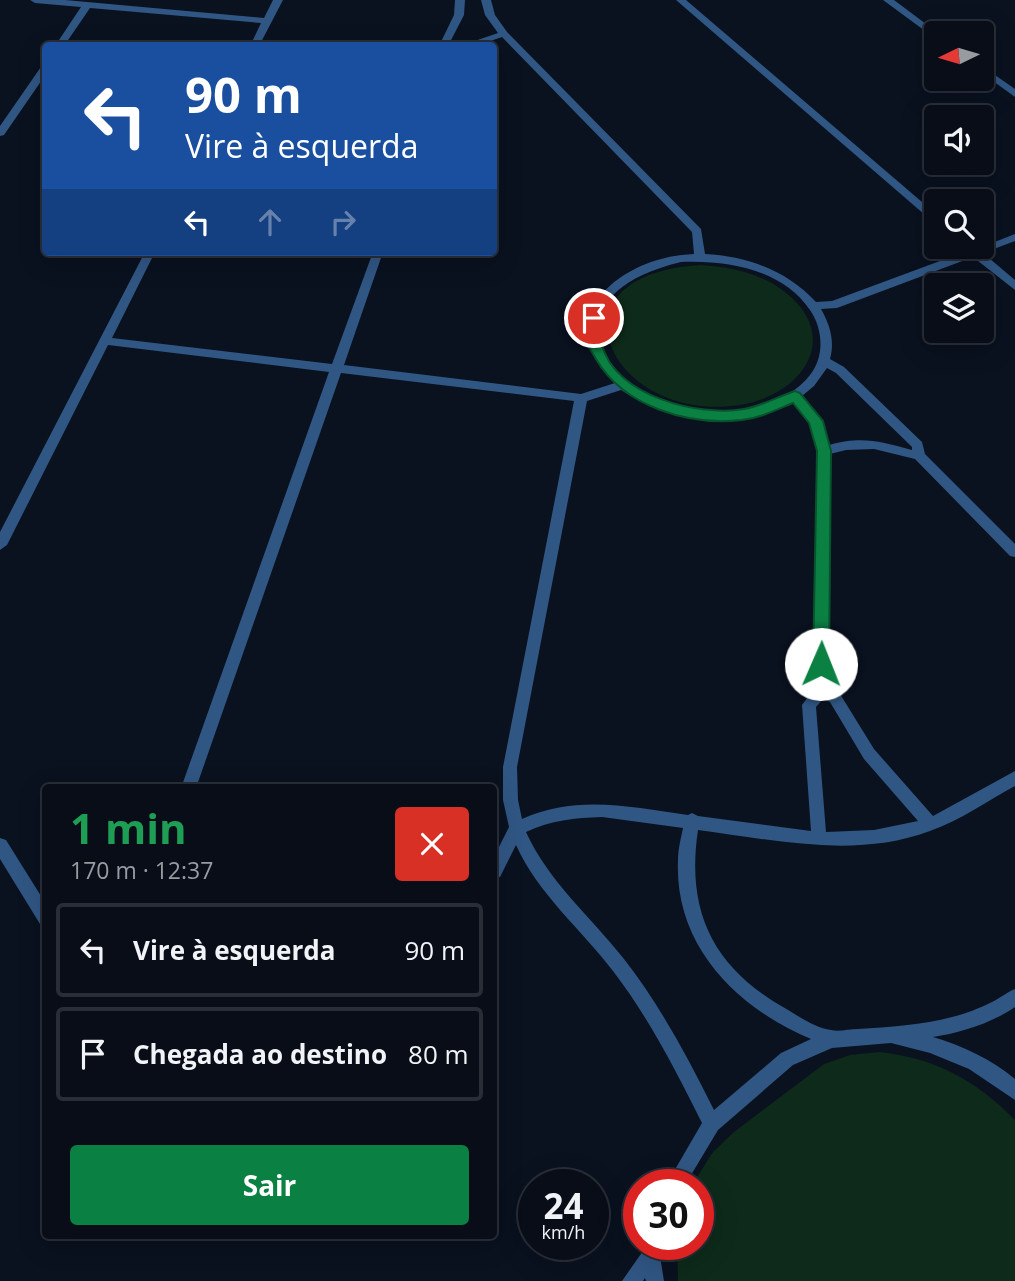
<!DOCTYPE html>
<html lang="pt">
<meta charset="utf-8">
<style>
:root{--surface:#080d17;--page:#161b24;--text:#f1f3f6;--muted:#989ca1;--line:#292d36;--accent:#0b8043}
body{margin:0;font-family:"Open Sans",sans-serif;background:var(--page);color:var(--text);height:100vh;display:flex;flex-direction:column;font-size:26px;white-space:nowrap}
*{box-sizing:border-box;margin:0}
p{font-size:23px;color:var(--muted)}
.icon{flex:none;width:38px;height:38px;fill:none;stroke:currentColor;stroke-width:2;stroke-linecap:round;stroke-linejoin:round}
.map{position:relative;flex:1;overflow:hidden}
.details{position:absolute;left:42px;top:784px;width:455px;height:455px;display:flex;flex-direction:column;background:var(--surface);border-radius:7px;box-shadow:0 7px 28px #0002,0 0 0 2px var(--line)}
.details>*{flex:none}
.banner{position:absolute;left:42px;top:42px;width:455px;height:214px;border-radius:7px;box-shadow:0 7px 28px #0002,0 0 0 2px var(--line);background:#1a4fa0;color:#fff;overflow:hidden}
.needle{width:46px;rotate:265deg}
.buttons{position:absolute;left:924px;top:21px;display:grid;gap:14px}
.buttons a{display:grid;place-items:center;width:70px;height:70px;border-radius:7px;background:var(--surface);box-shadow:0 7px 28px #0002,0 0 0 2px var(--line);font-size:35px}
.speed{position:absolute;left:518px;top:1169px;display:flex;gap:14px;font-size:35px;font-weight:700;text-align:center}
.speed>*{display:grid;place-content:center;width:91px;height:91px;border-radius:50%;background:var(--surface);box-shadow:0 7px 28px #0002,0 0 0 2px var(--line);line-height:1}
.speed small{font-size:18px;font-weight:400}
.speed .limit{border:10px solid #d22;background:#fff;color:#111}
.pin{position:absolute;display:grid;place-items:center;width:60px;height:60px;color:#fff;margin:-30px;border:4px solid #fff;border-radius:50%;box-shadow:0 2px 7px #0007}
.me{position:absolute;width:77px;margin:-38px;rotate:1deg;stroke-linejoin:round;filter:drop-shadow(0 0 5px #0008)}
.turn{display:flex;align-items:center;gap:24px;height:147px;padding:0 28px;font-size:32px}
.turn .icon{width:91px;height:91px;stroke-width:2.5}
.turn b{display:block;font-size:49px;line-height:60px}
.lanes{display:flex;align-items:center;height:66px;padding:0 28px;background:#0003;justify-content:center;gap:35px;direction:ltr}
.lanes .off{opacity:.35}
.round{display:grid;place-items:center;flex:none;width:74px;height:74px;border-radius:7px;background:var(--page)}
.headline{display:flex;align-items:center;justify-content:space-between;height:119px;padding:0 28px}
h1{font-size:42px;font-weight:700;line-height:52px;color:#1e9e55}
.cta{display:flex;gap:14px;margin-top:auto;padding:14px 28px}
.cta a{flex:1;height:80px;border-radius:7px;background:var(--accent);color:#fff;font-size:28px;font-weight:700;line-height:80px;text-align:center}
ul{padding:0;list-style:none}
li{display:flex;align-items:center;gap:21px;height:94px;margin:0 14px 10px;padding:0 14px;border:4px solid var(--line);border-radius:7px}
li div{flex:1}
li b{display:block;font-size:26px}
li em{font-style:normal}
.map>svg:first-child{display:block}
</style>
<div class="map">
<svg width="1015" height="1281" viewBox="0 0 1015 1281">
<rect width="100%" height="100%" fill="#0a111f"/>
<path fill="#0d2a1a" d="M701,265C729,267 757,272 781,289C845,335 803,395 740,405C610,425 539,274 701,265Z
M879,1052C935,1058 976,1080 1015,1120V1281H678L677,1244H698V1185H692L713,1152L734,1132L824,1064L850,1055Z"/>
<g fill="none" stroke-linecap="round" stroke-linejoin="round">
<path fill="#305683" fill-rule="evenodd" d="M30,0H65L264,18L273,0H283L259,46H250L261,23L90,8L64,46H55L81,7L35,3Z
M455,0H465L464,15L448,46H439L454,15Z
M481,0H491L495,15L507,32L701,229L705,254C748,256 787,271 816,302L832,301L967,251L965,247H982L1015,234V241L983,253L1015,280V290L973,257L837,308L821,309C830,325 835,341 830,359L844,367L922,442L925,454L1015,544V557L1010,556L915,459L874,449L846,450L830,454L828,688L840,694L874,749L933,816L1015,771V786C987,801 961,820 930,831C855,859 775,840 698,830C686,910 712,966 783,1007C797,1015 815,1028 831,1030C839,1032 849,1029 858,1029C888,1027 923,1025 952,1017C965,1014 980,1008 992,1002C1000,998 1007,992 1015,989V1007C992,1023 960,1033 933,1037C963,1046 991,1059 1015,1079V1100L969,1069L930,1053L891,1043L832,1048L793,1065L718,1130L685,1185H666L702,1123C676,1071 649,1018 613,971C581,929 538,894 516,845L500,877L494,879V857L509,827L503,800V767L574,401L341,373L196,788H181L329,372L108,345L7,545L0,550V532L145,252H155L112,338L332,364L373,252H383L344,365L581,394L615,383C545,317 623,256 694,254L692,232L502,37L476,46H460L498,33L485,15ZM681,262C727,260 782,269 810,310C823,329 825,356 810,375C796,393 773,404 752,409C628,433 516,302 681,262ZM827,368L836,373L912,447V450C879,441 862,436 829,445L822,421L802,396L814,386ZM621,390C672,423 739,433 793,402L810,422L818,451L814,689L802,705L811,831L698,816L692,813L688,815C632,807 576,794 522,819L518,800L517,767L587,401ZM823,699L830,702L864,759L918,821L874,830L826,832L816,707ZM602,817L683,828C681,838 678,849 678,860C674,946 737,1008 811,1039L781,1053L714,1110C688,1058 660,1005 624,959C591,917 548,881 526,832C551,820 575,818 602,817Z
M676,0H686L936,214V222L932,221Z
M883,0H894L938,33H936V39Z
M46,63V74L4,135L0,136V126L43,64Z
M982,66L1015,89V97L982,73Z
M0,838L6,840L46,904V926L40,924L0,859Z
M645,1244H663L660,1256L664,1281H646L645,1278L643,1281H622L643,1251Z"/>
</g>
<path fill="#0b8043" stroke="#07532c" stroke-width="2" d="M594,314L601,318C601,326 600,337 602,345C615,396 699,417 744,409C762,406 777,397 795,391L800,393L823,421L831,451L829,664L827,669H815L813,664L817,451L809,423L793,403C776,410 760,418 742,420C689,426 624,407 596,359C594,355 590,350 588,345C586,337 588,326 588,318Z"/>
</svg>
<div class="buttons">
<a><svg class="needle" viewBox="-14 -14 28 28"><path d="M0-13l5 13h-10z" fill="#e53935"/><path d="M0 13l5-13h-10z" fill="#989ca1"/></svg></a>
<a><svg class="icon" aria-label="sound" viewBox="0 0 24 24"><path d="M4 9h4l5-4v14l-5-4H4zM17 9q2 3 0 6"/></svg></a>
<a><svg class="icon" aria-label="search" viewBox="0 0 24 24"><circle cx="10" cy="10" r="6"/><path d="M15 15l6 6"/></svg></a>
<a><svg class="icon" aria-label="layers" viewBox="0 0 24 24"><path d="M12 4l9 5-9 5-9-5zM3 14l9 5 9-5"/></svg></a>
</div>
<div class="speed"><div>24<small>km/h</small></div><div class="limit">30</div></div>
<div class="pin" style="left:594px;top:318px;background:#d93025"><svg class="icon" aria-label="arrive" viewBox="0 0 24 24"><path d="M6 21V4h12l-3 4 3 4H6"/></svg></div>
<svg class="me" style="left:821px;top:664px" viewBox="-20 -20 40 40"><circle r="19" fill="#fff"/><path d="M0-13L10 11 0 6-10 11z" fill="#0b8043"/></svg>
<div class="banner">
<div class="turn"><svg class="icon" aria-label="left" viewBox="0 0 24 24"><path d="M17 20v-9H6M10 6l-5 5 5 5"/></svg><div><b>90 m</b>Vire à esquerda</div></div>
<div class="lanes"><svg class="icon" aria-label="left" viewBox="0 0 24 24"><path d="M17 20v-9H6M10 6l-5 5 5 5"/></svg><svg class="icon off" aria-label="ahead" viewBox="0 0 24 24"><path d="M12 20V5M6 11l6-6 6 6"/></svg><svg class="icon off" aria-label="right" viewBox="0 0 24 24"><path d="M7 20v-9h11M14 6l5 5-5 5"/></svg></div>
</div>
<section class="details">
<div class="headline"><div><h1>1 min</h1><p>170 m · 12:37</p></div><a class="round" style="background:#d93025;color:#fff"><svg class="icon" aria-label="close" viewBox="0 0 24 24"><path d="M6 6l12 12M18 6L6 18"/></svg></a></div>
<ul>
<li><svg class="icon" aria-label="left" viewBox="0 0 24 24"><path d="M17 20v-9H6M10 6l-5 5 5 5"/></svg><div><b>Vire à esquerda</b></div><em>90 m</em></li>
<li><svg class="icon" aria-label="arrive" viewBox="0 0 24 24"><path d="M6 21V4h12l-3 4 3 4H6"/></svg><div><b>Chegada ao destino</b></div><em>80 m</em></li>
</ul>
<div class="cta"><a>Sair</a></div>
</section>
</div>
